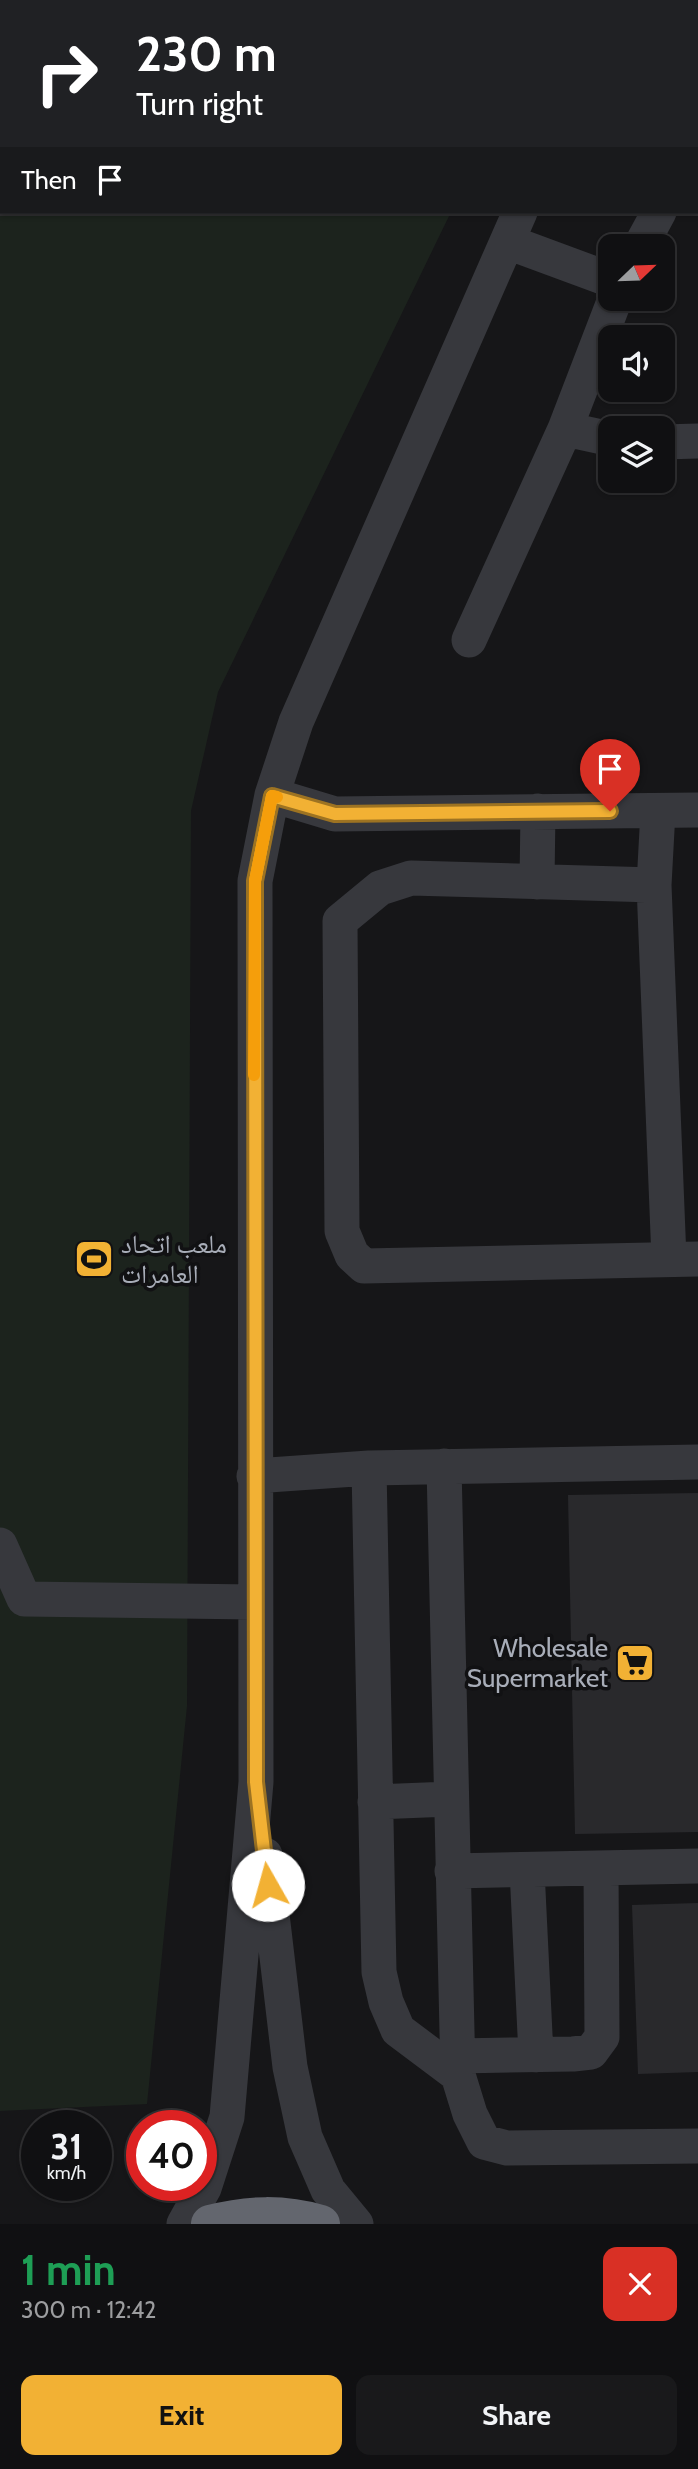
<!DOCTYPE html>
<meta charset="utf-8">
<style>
:root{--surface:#101012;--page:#19191b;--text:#f1f3f6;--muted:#9c9d9f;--line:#303032;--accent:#f2b134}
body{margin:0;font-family:Cabin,"Noto Naskh Arabic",sans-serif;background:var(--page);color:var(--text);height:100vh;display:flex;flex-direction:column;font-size:26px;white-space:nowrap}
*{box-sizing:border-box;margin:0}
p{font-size:23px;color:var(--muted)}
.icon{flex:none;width:38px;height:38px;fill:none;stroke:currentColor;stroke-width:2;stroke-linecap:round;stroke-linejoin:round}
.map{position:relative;height:2224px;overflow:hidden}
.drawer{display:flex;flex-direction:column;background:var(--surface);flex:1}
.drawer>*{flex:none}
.top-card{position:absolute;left:0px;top:0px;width:698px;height:214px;box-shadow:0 2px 5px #0004,0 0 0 2px var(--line);background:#202124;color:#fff;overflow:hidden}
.needle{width:46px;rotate:67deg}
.controls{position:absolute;left:598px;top:234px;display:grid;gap:14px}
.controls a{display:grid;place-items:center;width:77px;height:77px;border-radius:14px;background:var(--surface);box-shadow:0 2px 5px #0004,0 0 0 2px var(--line);font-size:35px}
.speed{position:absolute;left:21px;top:2110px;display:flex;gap:14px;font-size:35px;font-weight:700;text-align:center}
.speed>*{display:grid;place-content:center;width:91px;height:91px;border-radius:50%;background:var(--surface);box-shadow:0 2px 5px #0004,0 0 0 2px var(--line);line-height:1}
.speed small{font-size:18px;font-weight:400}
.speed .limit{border:10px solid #d22;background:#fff;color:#111}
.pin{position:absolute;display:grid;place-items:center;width:60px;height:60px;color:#fff;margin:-72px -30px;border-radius:50% 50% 50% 0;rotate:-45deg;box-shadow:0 0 7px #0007}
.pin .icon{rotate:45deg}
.me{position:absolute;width:77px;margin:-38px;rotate:353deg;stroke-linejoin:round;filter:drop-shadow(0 0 5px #0008)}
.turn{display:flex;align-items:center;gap:24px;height:147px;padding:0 21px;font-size:32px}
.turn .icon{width:91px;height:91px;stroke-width:2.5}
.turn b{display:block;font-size:49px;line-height:60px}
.then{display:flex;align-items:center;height:66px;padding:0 21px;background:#0003;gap:14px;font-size:26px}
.round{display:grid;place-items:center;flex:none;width:74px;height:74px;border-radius:14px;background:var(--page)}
.overview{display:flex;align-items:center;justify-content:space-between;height:119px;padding:0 21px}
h1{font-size:42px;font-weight:700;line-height:52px;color:#1e9e55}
.cta{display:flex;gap:14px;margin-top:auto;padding:14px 21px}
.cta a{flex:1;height:80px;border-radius:14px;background:var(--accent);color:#111;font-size:28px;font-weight:700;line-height:80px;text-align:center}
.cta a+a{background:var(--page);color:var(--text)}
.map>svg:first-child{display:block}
</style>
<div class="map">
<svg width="698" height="2224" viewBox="0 0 698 2224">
<rect width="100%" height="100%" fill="#161618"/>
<path fill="#1c231d" d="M0,0H512L2,2V212H451L218,692L191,811L187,1706L147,2104L0,2111Z"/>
<path fill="#29292c" d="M698,1493V1832L575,1834L568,1495Z
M698,1903V2072L638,2074L632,1905Z"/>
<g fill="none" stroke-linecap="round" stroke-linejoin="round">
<path stroke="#37383d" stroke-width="35" d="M211,0L233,2
M289,2L351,0
M585,2V0
M696,158L698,156
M508,242L611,280
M640,247L659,212
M565,429L611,439
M663,442L698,441
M469,640L565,429L615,299
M272,795L335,814L698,810
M658,811L654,885L669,1259
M537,882L538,811
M654,885L411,878L380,888L340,921L342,1231L352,1255L364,1266L698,1259
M444,1466L458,2075L470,2114L484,2142L507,2148L698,2146
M369,1468L379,1972L386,2002L398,2030L458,2075
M254,1476L369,1468L698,1462
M0,1545L24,1599L255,1602
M375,1802L450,1799
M265,1855L290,2067L305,2137L328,2190L356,2224
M527,1870L536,2055
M452,1871L698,1866
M457,2056L573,2054L591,2052L602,2037L601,1868
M184,2224L204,2188L227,2117L256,1782L255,881L272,795L296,722L520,212"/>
<path stroke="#63666e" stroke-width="38" d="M210,2224C249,2214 283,2213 321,2224"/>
</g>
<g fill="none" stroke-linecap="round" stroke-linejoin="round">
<g stroke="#9d7322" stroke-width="18">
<path id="route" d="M268,1885L256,1782L255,881L272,796L335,814L610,811"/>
</g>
<use href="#route" stroke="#f2b134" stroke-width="12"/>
<path stroke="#f59e0b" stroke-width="12" d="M254,1075L255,881L272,796L277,797"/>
</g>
<defs>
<g id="stadium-square" transform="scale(2.0125)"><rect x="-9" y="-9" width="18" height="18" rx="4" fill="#f2b134" stroke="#111113"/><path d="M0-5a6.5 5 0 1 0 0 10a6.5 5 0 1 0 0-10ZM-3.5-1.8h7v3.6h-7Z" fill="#111"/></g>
<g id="supermarket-square" transform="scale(2.0125)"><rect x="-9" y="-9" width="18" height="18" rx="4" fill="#f2b134" stroke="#111113"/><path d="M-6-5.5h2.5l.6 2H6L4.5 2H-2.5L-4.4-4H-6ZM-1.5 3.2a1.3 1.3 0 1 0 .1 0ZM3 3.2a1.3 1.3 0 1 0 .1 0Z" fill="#111"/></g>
</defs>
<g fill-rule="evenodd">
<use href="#stadium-square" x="94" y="1259"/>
<use href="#supermarket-square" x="635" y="1663"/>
</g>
<g text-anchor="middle" stroke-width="7" stroke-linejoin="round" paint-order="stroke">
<g font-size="26" fill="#a8adb8" stroke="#111113" text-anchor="start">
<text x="121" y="1253">ملعب اتحاد<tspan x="121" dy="30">العامرات</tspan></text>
<text x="608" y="1657" text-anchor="end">Wholesale<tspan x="608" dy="30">Supermarket</tspan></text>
</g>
</g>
</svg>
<div class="controls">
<a><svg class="needle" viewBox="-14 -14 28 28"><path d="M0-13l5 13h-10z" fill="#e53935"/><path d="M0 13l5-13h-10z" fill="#9c9d9f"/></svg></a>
<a><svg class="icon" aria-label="sound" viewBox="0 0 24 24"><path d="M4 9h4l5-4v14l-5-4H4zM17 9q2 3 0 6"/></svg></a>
<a><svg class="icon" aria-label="layers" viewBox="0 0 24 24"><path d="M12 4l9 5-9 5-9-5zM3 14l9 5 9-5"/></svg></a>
</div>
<div class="speed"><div>31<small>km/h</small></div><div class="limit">40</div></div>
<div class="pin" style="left:610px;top:811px;background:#d93025"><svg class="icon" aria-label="arrive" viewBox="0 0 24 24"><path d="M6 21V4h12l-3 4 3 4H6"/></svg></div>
<svg class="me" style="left:268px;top:1885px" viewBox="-20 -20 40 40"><circle r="19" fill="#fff"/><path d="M0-13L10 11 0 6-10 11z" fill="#f2b134"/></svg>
<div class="top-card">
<div class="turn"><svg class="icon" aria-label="right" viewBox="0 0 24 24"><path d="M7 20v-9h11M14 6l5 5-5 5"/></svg><div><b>230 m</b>Turn right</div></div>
<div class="then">Then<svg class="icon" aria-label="arrive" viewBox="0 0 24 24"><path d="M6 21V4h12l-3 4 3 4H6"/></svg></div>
</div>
</div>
<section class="drawer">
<div class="overview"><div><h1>1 min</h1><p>300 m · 12:42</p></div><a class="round" style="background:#d93025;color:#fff"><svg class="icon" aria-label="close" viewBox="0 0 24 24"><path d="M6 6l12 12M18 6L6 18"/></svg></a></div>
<div class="cta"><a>Exit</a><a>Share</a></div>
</section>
